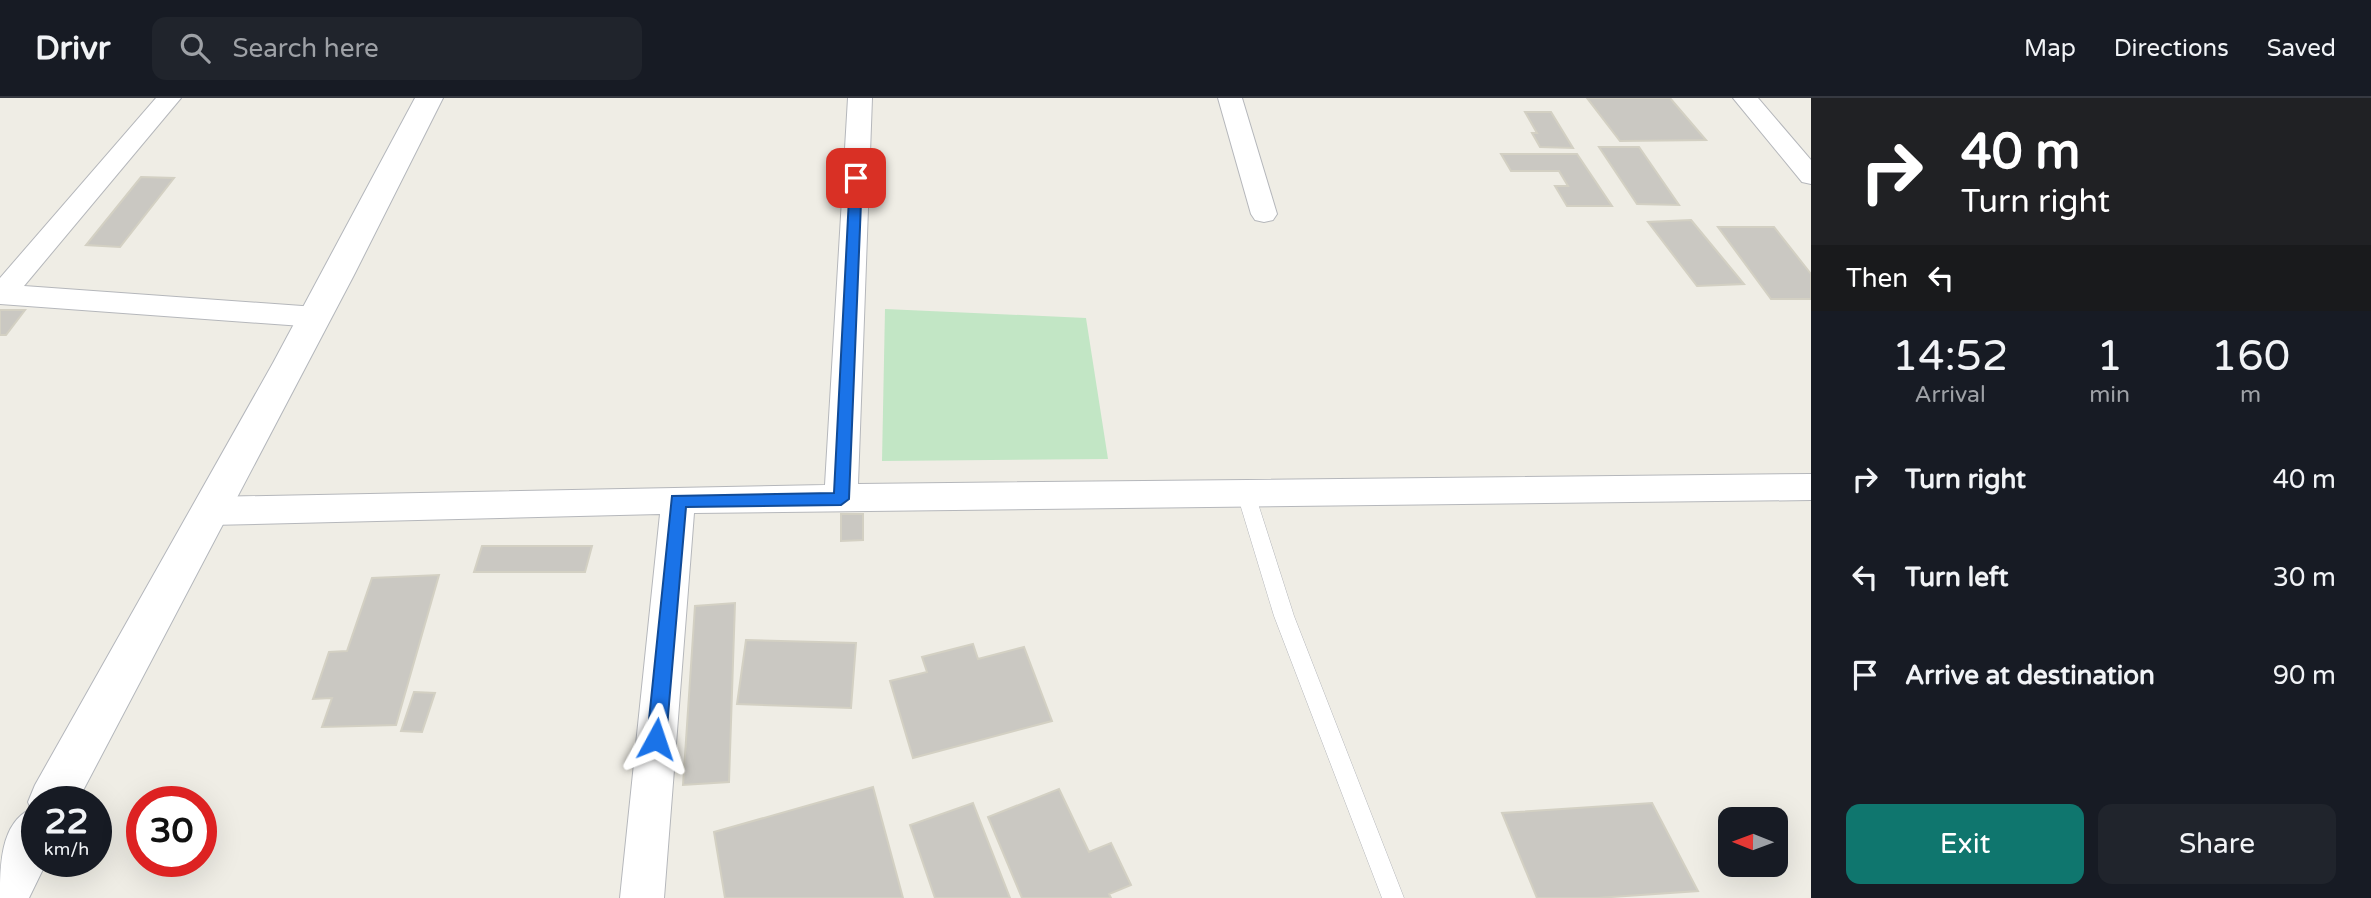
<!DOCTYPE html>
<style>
:root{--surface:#171b24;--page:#20242c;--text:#f1f3f6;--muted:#9ea1a6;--line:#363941;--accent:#0f766e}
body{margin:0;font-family:"Varela Round",sans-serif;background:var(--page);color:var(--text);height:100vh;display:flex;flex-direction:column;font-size:26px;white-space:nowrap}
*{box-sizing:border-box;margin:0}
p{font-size:23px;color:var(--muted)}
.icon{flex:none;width:38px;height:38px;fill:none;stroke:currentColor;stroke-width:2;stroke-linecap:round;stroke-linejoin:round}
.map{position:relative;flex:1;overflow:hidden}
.sheet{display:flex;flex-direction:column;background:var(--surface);width:560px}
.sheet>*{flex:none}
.guide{background:#202124;color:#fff;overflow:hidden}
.needle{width:46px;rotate:271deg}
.fabs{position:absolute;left:1718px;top:709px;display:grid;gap:14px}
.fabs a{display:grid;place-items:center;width:70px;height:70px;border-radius:14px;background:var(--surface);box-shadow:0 7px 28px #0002;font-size:35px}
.speed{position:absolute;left:21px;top:688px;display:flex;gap:14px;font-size:35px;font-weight:700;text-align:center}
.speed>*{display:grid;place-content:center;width:91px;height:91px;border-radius:50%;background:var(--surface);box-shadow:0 7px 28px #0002;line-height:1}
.speed small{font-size:18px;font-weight:400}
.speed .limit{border:10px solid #d22;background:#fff;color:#111}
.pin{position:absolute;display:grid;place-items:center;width:60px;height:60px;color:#fff;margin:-30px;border-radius:14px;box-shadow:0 4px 10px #0006}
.me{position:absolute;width:77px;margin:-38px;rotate:5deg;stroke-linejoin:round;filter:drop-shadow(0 0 5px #0008)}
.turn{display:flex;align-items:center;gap:24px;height:147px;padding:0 35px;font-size:32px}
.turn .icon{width:91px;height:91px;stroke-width:2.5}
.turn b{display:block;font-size:49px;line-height:60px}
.then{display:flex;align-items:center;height:66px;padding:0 35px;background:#0003;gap:14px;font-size:26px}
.eta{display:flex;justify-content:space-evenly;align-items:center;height:119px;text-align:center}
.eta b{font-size:42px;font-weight:600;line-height:49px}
.button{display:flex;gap:14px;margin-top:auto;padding:14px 35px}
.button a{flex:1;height:80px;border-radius:14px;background:var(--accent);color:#fff;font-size:28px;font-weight:600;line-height:80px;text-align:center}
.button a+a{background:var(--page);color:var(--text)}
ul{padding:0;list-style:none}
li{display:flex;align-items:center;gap:21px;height:98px;padding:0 35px}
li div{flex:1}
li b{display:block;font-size:26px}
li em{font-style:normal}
header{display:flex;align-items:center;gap:42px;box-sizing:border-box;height:98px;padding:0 35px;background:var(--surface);border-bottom:2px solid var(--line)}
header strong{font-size:33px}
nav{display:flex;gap:38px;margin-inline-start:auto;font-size:24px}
.search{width:490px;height:63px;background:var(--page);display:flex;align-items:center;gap:18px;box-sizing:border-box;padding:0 24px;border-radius:14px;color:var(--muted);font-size:26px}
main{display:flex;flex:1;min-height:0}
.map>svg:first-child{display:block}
</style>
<header>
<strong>Drivr</strong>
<div class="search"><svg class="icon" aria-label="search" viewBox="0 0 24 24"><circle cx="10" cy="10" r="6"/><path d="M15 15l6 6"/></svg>Search here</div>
<nav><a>Map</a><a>Directions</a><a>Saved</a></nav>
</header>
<main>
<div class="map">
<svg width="1811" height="800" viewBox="0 0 1811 800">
<rect width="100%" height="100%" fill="#efede5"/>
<path fill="#c2e6c5" d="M885,211L1086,220L1108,361L882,363Z"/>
<path fill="#cac8c2" stroke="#d3d0c3" stroke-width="2" d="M1587,0H1670L1706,42L1620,43Z
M1525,14H1551L1573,50L1540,49L1532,35H1537Z
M1599,49H1639L1679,107L1637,106Z
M1501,56H1577L1612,108H1567L1555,88H1568L1559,73H1511Z
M141,79L174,80L120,149L86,147Z
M1691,122L1744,186L1697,188L1648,124Z
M1718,129H1774L1811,176V201H1771Z
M0,212H25L6,237H0Z
M841,416H863V442L841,443Z
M482,448H592L585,474H474Z
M439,477L396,627L322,629L332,600L313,601L329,554L347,553L372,480Z
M735,505L729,684L683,687L695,508Z
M746,542L856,545L851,610L737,606Z
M973,546L978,561L1024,549L1052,623L913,660L890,583L927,574L922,559Z
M414,594L435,595L422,634L401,633Z
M873,689L903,800H725L714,734Z
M1059,691L1089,754L1111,745L1131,787L1109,796L1111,800H1022L988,719Z
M973,705L1010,800H935L910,727Z
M1652,705L1698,793L1597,800H1537L1502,715Z"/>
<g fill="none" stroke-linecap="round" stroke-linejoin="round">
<g stroke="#b5b7bb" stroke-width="1">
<path id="lane" d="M1246,389L1252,391L1255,396L1294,518L1404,800H1382L1274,518L1237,396L1240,391Z"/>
</g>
<g stroke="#b5b7bb" stroke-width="2">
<path id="street" d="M156,0H181L24,188L316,209L326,212L330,219L326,226L316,229L0,206V180Z
M848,0H872L858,386L1811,376V402L694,415L664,800H620L660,416L210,427L198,423L193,413L198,403L210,399L825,387Z
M1218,0H1242L1277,116L1273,122L1264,124L1255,122L1251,116Z
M1733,0H1758L1811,62V86L1802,84Z"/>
</g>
<g stroke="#b4b7bc" stroke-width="2">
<path id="secondary" d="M415,0H443L354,177L77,704H37V763H47L29,800H0C0,769 0,725 31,711L28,704L35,687L273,265Z"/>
</g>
<use href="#lane" fill="#fff" fill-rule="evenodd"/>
<use href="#street" fill="#fff" fill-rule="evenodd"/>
<use href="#secondary" fill="#fff" fill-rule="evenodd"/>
</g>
<path fill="#1a73e8" stroke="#114b97" stroke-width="2" d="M856,76L862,80L849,401L841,407L686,409L666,641L663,647L656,650L650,647L647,641L672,398L834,395L850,80Z"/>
</svg>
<div class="fabs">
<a><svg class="needle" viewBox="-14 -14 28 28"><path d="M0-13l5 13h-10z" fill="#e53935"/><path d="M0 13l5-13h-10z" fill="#9ea1a6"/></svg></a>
</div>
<div class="speed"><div>22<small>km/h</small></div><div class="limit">30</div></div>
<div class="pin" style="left:856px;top:80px;background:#d93025"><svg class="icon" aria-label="arrive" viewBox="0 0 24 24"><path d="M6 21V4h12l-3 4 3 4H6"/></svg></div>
<svg class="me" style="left:656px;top:641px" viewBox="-20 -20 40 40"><path d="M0-17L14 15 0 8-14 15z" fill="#1a73e8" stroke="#fff" stroke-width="4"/></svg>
</div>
<section class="sheet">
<div class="guide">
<div class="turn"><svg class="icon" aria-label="right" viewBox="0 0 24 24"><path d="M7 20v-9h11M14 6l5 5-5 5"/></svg><div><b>40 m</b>Turn right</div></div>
<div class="then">Then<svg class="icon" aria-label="left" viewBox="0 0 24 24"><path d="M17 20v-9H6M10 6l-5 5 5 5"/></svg></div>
</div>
<div class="eta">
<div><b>14:52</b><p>Arrival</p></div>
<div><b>1</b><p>min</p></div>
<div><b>160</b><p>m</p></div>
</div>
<ul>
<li><svg class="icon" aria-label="right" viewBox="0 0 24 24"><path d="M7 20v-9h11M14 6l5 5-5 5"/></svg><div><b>Turn right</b></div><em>40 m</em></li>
<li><svg class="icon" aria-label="left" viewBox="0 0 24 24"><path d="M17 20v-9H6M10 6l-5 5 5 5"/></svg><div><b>Turn left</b></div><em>30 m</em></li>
<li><svg class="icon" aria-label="arrive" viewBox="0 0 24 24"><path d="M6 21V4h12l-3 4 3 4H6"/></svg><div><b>Arrive at destination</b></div><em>90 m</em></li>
</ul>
<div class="button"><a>Exit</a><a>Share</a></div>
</section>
</main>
